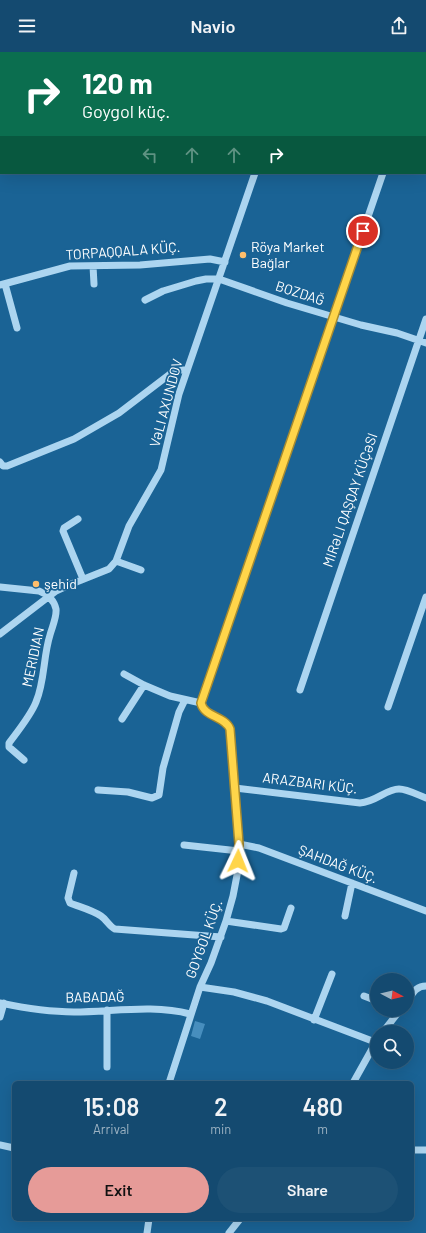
<!DOCTYPE html>
<meta charset="utf-8">
<style>
:root{--surface:#144a70;--page:#1d5175;--text:#f1f3f6;--muted:#9db3c3;--line:#336283;--accent:#e69b98}
body{margin:0;font-family:Barlow,sans-serif;background:var(--page);color:var(--text);height:100vh;display:flex;flex-direction:column;font-size:15px;white-space:nowrap}
*{box-sizing:border-box;margin:0}
p{font-size:13px;color:var(--muted)}
.icon{flex:none;width:22px;height:22px;fill:none;stroke:currentColor;stroke-width:2;stroke-linecap:round;stroke-linejoin:round}
.map{position:relative;flex:1;overflow:hidden}
.panel{position:absolute;left:12px;top:1029px;width:402px;height:140px;display:flex;flex-direction:column;background:var(--surface);border-radius:6px;box-shadow:0 4px 16px #0002,0 0 0 1px var(--line)}
.panel>*{flex:none}
.hud{position:absolute;left:0px;top:0px;width:426px;height:122px;box-shadow:0 4px 16px #0002,0 0 0 1px var(--line);background:#0b6e4f;color:#fff;overflow:hidden}
.needle{width:26px;rotate:97deg}
.controls{position:absolute;left:370px;top:921px;display:grid;gap:8px}
.controls a{display:grid;place-items:center;width:44px;height:44px;border-radius:50%;background:var(--surface);box-shadow:0 4px 16px #0002,0 0 0 1px var(--line);font-size:20px}
.pin{position:absolute;display:grid;place-items:center;width:34px;height:34px;color:#fff;margin:-17px;border:2px solid #fff;border-radius:50%;box-shadow:0 1px 4px #0007}
.me{position:absolute;width:44px;margin:-22px;rotate:2deg;stroke-linejoin:round;filter:drop-shadow(0 0 3px #0008)}
.turn{display:flex;align-items:center;gap:14px;height:84px;padding:0 16px;font-size:18px}
.turn .icon{width:52px;height:52px;stroke-width:2.5}
.turn b{display:block;font-size:28px;line-height:34px}
.lanes{display:flex;align-items:center;height:38px;padding:0 16px;background:#0003;justify-content:center;gap:20px;direction:ltr}
.lanes .off{opacity:.35}
.eta{display:flex;justify-content:space-evenly;align-items:center;height:68px;text-align:center}
.eta b{font-size:24px;font-weight:600;line-height:28px}
.primary-button{display:flex;gap:8px;margin-top:auto;padding:8px 16px}
.primary-button a{flex:1;height:46px;border-radius:24px;background:var(--accent);color:#111;font-size:16px;font-weight:600;line-height:46px;text-align:center}
.primary-button a+a{background:var(--page);color:var(--text)}
header{display:flex;justify-content:space-between;align-items:center;height:52px;padding:0 16px;background:var(--surface);font-size:18px;font-weight:600}
.map>svg:first-child{display:block}
</style>
<header><svg class="icon" aria-label="menu" viewBox="0 0 24 24"><path d="M4 6h16M4 12h16M4 18h16"/></svg>Navio<svg class="icon" aria-label="share" viewBox="0 0 24 24"><path d="M12 15V3M7 8l5-5 5 5M5 13v7h14v-7"/></svg></header>
<div class="map">
<svg width="426" height="1181" viewBox="0 0 426 1181">
<rect width="100%" height="100%" fill="#1a6395"/>
<path fill="#478ebe" d="M195,969L205,972L200,987L191,984Z"/>
<g fill="none" stroke-linecap="round" stroke-linejoin="round">
<path stroke="#acd5f0" stroke-width="7" d="M176,0L180,1
M62,1L66,0
M294,1V0
M425,1V0
M0,14L1,13
M0,88H1
M93,214L94,232
M5,232L17,276
M0,233L70,214L140,213L210,207L225,210
M145,248L163,239L196,229L206,227H219L287,251L361,273L397,281L426,291
M0,410L3,414H7L74,387L119,361L174,319L179,318H187
M78,467L64,476L63,479L83,527
M116,509L141,518
M0,535L39,539C47,542 54,548 56,557C57,565 52,575 50,583C43,605 45,629 36,650C31,663 18,679 9,691V695L24,708
M0,582L56,539L69,533L109,517L116,509L129,474L161,418L179,342L255,121
M124,622L144,633L170,644L201,651
M300,638L426,267
M388,655L426,545
M122,667L144,633
M235,736L360,751C376,750 386,737 399,737C407,737 418,743 426,746
M98,738L128,740L152,746L159,743L163,716L179,660L185,648
M239,792L259,796L426,859
M184,793L239,799
M74,821L68,846L70,851C80,855 92,858 101,864C107,868 109,874 115,877L221,885
M345,864L352,831
M226,869L281,877L284,876L291,856
M200,935L234,940L267,949L375,990
M364,944L377,949
M407,949C413,941 416,934 426,934
M0,951C24,956 49,960 74,960C112,960 153,952 190,962
M0,965L4,951
M314,968L332,922
M383,980L400,958
M107,1015V958
M169,1031L200,935L211,911L226,869L233,844L238,818L239,792L230,677C225,664 204,665 201,651L383,121
M353,1031L377,988
M0,1093L14,1096
M412,1098H426
M147,1181L149,1167
M229,1181L240,1167"/>
</g>
<g fill="none" stroke-linecap="round" stroke-linejoin="round">
<g stroke="#a68a30" stroke-width="10">
<path id="route" d="M238,809L239,792L230,677C225,664 204,665 201,651L363,179"/>
</g>
<use href="#route" stroke="#ffd54a" stroke-width="7"/>
</g>
<g fill="#ffbe6b" stroke="#1a6395" stroke-width="1.5">
<circle cx="243" cy="203" r="4"/>
<circle cx="36" cy="532" r="4"/>
</g>
<g text-anchor="middle" stroke-width="3.5" stroke-linejoin="round" paint-order="stroke">
<g font-size="14" fill="#fff" stroke="#1a6395" text-anchor="start">
<text x="251" y="200">Röya Market<tspan x="251" dy="16">Bağlar</tspan></text>
<text x="44" y="537">şehid</text>
</g>
<g font-size="14" fill="#fff" stroke="#1a6395">
<text transform="translate(123 199) rotate(-4)" y="5">TORPAQQALA KÜÇ.</text>
<text transform="translate(300 241) rotate(18)" y="5">BOZDAĞ</text>
<text transform="translate(166 351) rotate(-75)" y="5">VƏLI AXUNDOV</text>
<text transform="translate(350 448) rotate(-71)" y="5">MIRƏLI QAŞQAY KÜÇƏSI</text>
<text transform="translate(33 605) rotate(-78)" y="5">MERIDIAN</text>
<text transform="translate(310 731) rotate(7)" y="5">ARAZBARI KÜÇ.</text>
<text transform="translate(338 812) rotate(21)" y="5">ŞAHDAĞ KÜÇ.</text>
<text transform="translate(204 887) rotate(-70)" y="5">GOYGOL KÜÇ.</text>
<text transform="translate(95 945) rotate(-1)" y="5">BABADAĞ</text>
</g>
</g>
</svg>
<div class="controls">
<a><svg class="needle" viewBox="-14 -14 28 28"><path d="M0-13l5 13h-10z" fill="#e53935"/><path d="M0 13l5-13h-10z" fill="#9db3c3"/></svg></a>
<a><svg class="icon" aria-label="search" viewBox="0 0 24 24"><circle cx="10" cy="10" r="6"/><path d="M15 15l6 6"/></svg></a>
</div>
<div class="pin" style="left:363px;top:179px;background:#d93025"><svg class="icon" aria-label="arrive" viewBox="0 0 24 24"><path d="M6 21V4h12l-3 4 3 4H6"/></svg></div>
<svg class="me" style="left:238px;top:809px" viewBox="-20 -20 40 40"><path d="M0-17L14 15 0 8-14 15z" fill="#ffd54a" stroke="#fff" stroke-width="4"/></svg>
<div class="hud">
<div class="turn"><svg class="icon" aria-label="right" viewBox="0 0 24 24"><path d="M7 20v-9h11M14 6l5 5-5 5"/></svg><div><b>120 m</b>Goygol küç.</div></div>
<div class="lanes"><svg class="icon off" aria-label="left" viewBox="0 0 24 24"><path d="M17 20v-9H6M10 6l-5 5 5 5"/></svg><svg class="icon off" aria-label="ahead" viewBox="0 0 24 24"><path d="M12 20V5M6 11l6-6 6 6"/></svg><svg class="icon off" aria-label="ahead" viewBox="0 0 24 24"><path d="M12 20V5M6 11l6-6 6 6"/></svg><svg class="icon" aria-label="right" viewBox="0 0 24 24"><path d="M7 20v-9h11M14 6l5 5-5 5"/></svg></div>
</div>
<section class="panel">
<div class="eta">
<div><b>15:08</b><p>Arrival</p></div>
<div><b>2</b><p>min</p></div>
<div><b>480</b><p>m</p></div>
</div>
<div class="primary-button"><a>Exit</a><a>Share</a></div>
</section>
</div>
